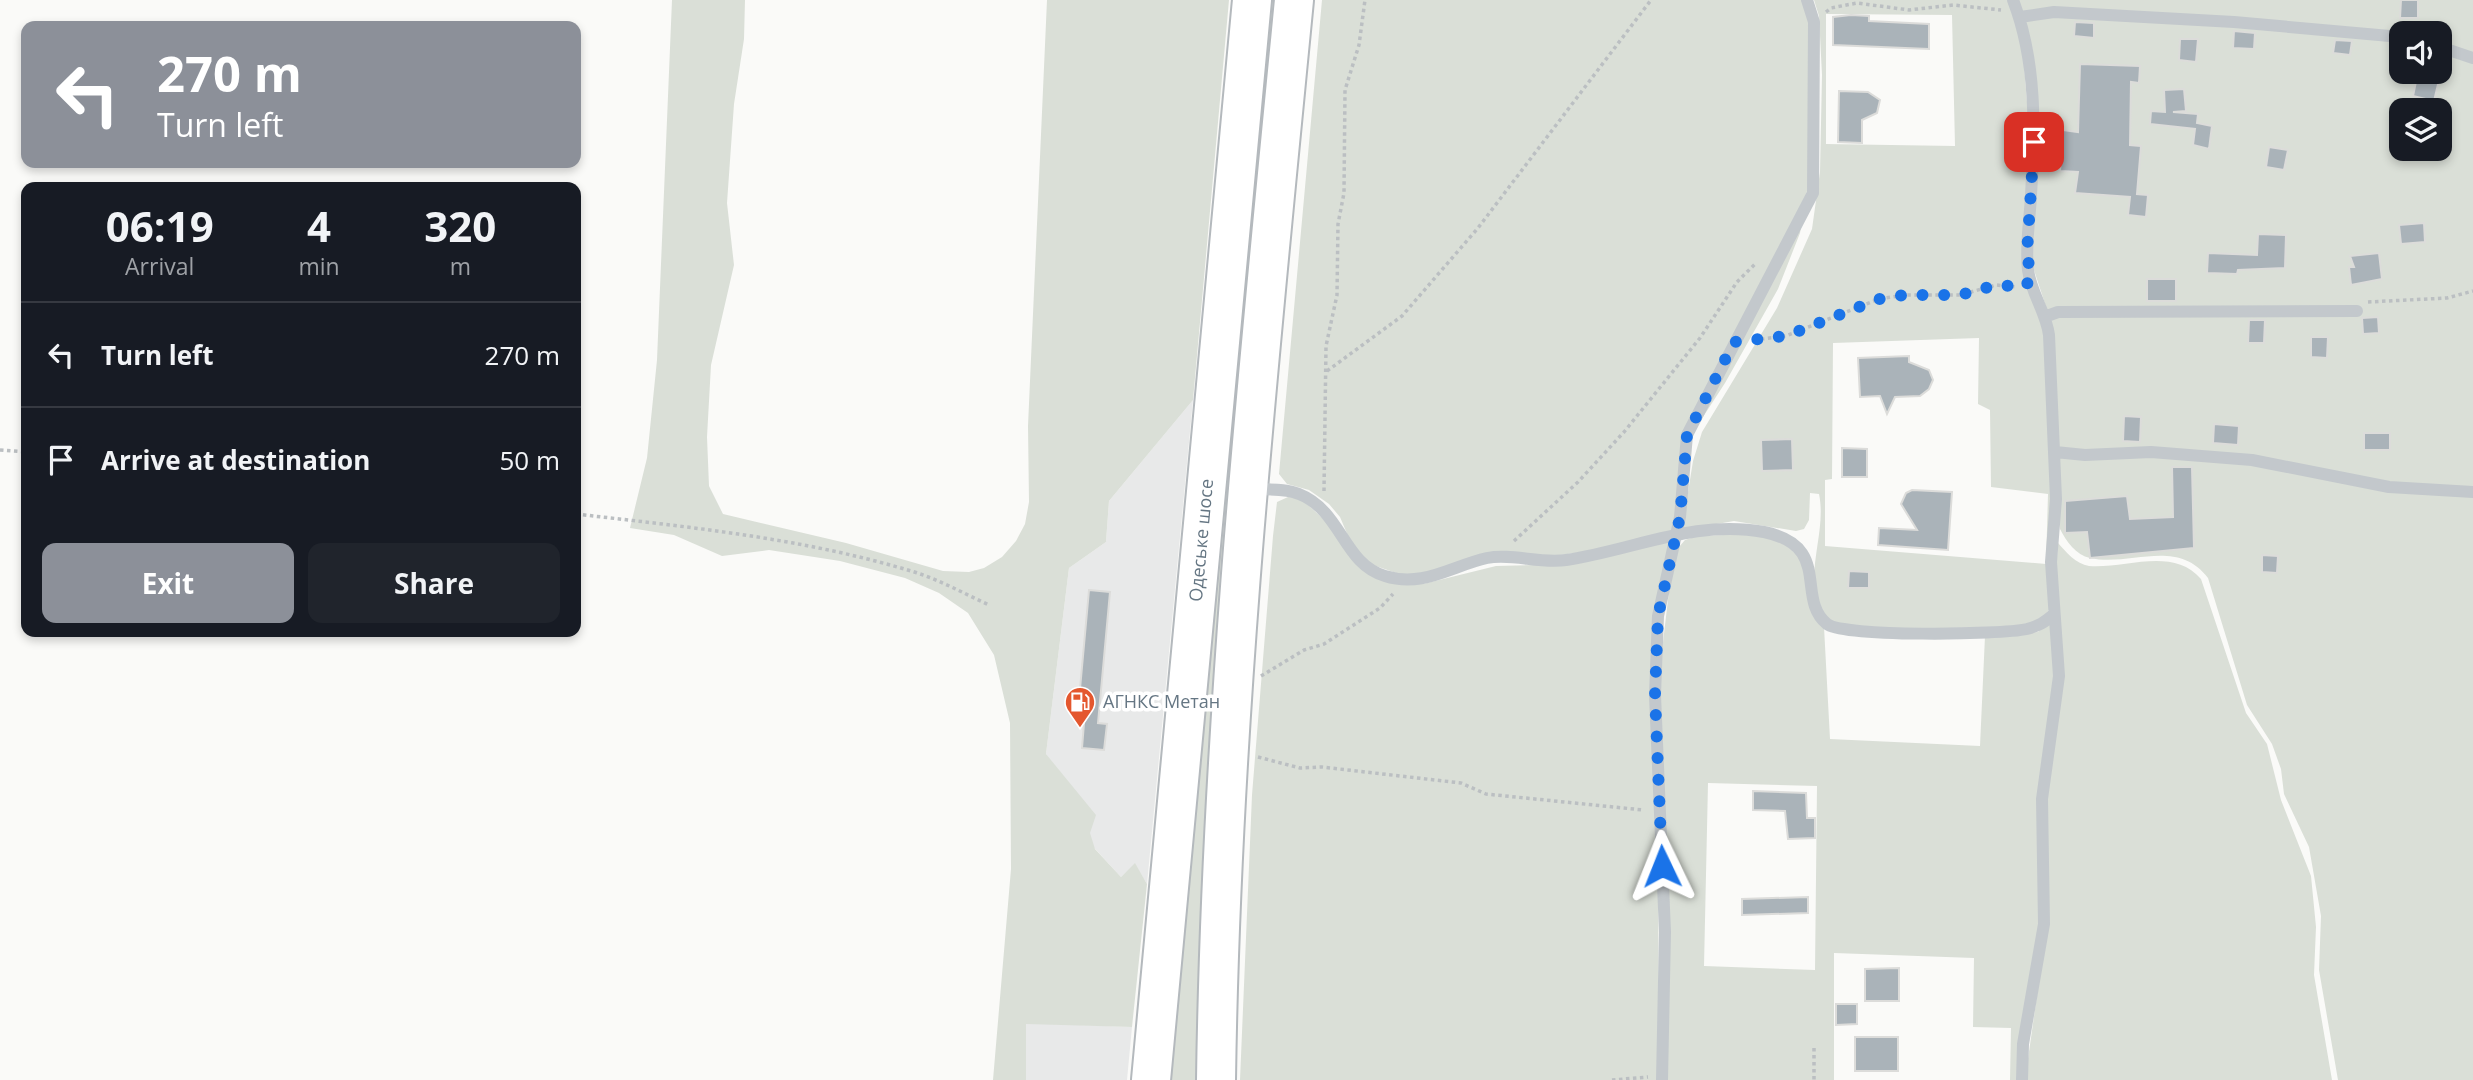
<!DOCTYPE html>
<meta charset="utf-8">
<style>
:root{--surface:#171b24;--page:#20242c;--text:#f1f3f6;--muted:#9ea1a6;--line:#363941;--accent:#8c9099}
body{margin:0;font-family:"Open Sans",sans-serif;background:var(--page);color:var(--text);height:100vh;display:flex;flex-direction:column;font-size:26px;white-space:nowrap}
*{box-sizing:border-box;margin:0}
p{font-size:23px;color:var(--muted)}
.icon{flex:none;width:38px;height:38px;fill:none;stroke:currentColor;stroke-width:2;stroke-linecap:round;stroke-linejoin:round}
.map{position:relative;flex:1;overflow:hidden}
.drawer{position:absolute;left:21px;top:182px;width:560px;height:455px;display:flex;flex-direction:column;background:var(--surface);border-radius:14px;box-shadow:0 4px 10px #0003}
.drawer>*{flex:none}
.guide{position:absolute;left:21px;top:21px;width:560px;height:147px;border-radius:14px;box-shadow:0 4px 10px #0003;background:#8c9099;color:#fff;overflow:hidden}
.tools{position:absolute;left:2389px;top:21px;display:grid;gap:14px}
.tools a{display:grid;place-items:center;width:63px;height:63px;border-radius:14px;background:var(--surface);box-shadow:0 4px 10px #0003;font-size:35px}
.pin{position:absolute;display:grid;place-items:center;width:60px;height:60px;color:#fff;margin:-30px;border-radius:14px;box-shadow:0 4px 10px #0006}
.me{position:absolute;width:77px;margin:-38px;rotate:358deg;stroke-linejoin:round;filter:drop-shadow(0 0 5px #0008)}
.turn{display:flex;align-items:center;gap:24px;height:147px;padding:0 21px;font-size:32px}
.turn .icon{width:91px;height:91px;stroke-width:2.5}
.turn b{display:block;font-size:49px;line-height:60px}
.eta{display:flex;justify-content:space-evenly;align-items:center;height:119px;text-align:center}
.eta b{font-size:42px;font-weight:700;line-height:49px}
.cta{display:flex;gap:14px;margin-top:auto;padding:14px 21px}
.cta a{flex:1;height:80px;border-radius:14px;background:var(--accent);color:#fff;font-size:28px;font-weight:700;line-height:80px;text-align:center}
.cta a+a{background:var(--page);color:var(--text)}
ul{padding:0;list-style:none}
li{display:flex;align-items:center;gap:21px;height:105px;padding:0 21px;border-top:2px solid var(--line)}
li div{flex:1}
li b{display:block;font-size:26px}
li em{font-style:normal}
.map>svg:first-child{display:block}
</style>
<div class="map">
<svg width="2473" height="1080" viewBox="0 0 2473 1080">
<rect width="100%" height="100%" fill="#fafaf8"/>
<path fill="#e8e9e9" d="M1193,400L1147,884L1135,864L1121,877L1087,840L1046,754L1069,568L1106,542L1109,501Z
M1026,1023L1132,1027L1127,1080H1026Z"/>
<path fill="#dadfd7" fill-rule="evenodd" d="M672,0H745L744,39L734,104L727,203L734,265L711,365L707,437L709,486L723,514L846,543L943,571L969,572L984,568L1002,557L1016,541L1025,524L1029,502L1028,426L1047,0H1229L1193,400L1109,501L1106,542L1069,568L1046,754L1096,815L1090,833L1095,849L1121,877L1135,863L1147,884L1132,1027L1026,1024V1080H993L1011,869L1010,723L994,655L968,613L939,593L905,578L840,561L769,550L722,556L674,535L630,528L647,458L657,360Z
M1264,0H1277L1211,731L1197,1080H1164Z
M1322,0H1803L1810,25L1808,185L1800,233L1778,289L1725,383L1688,440L1673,531L1607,549L1552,556H1512L1405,576L1367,563L1351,543L1340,517L1329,504L1309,490L1287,484L1279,474Z
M1814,0H2009L2023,52L2029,127L2025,230L2046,348L2052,481L2049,610C2046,614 2042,619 2038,622C2025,630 1860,630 1841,625C1832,623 1824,618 1820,610C1804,572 1827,532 1819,494L1810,493L1809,520L1804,529L1796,531L1734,521L1682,530L1693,461L1702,432L1777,308L1812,229L1820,172L1822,75L1819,16ZM1826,14L1952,15L1955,146L1826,144ZM1979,338L1978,404L1990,410L1991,487L2048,494L2046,564L1825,546V480L1832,479L1833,343Z
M2018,0H2473V1080H2338L2319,970L2321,916L2309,847L2284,794L2281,769L2272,744L2247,705L2208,578C2177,537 2130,567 2090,558C2076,555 2066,541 2060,529L2052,325L2032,264L2039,132ZM2401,33H2440V72H2401ZM2401,110H2440V149H2401Z
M1288,497L1301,498L1390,583L1423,584L1496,566L1570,564L1672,539L1657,607L1659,1080H1240L1252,795L1273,536L1277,502Z
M1750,534L1783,542L1799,557L1824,627L1830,739L1980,746L1985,636L2038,632L2052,621L2056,678L2045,755L2041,919L2019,1080H2010L2011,1028L1973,1027L1974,958L1834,953V1080H1666L1659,676L1672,566L1679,547L1685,540L1697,536ZM1708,783L1817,786L1815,970L1704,966Z
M2058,543C2066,552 2076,564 2089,566C2125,569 2173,546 2201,579L2246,713L2267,744L2281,800L2311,876L2316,927L2314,975L2332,1080H2025L2040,974L2045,795L2062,677L2056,571Z"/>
<path fill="#aab3b9" stroke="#dcdcda" stroke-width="2" d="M2401,0H2418V18H2400Z
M1851,15L1869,16V21L1929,24V49L1833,45V17Z
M2075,22L2094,23V38L2074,36Z
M2234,31L2255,33L2254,49L2233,48Z
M2180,39H2198L2196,62L2179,60Z
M2335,40L2352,41L2350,55L2333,53Z
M2080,64L2140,66L2139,83L2131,82L2130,145L2141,146L2137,194L2148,195L2146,217L2128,215L2130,197L2075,193L2078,172L2060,171L2063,130L2078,132Z
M2418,72L2440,76L2434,101L2413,96Z
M2184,89L2186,111L2173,112L2198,114L2197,123L2212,126L2209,149L2193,145L2195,129L2150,124L2151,111L2165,112L2164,90Z
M1839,91L1868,92L1880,100L1877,113L1862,120V143L1838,142Z
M2269,147L2288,150L2284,170L2266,167Z
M2424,223L2425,242L2401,244L2399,225Z
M2258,234L2286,235L2285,268L2238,270L2237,274L2207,273L2208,253L2257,255Z
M2379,253L2382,279L2351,285L2349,267H2354L2350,256Z
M2147,279H2176V301H2147Z
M2378,317L2379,333L2363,334L2362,318Z
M2249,320H2265L2264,343H2248Z
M2311,337H2328L2327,358L2311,357Z
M1909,356V362L1929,370L1933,380L1929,389L1920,396L1895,397L1887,414L1880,396L1860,397L1858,358Z
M2124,416L2141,417L2140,442L2123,441Z
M2214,424L2239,426L2238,445L2213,443Z
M2364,433H2390V450H2364Z
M1792,439L1793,470L1762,471L1761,440Z
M1842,448L1867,449V477H1842Z
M2172,467H2192L2194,548L2090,558L2087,532L2065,533V501L2127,496L2130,519L2173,517Z
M1912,490L1952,492L1948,550L1878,545L1879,528L1917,530L1901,504L1906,493Z
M2262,555L2278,556L2277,573L2262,572Z
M1849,571L1869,572V588H1848Z
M1089,590L1110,592L1098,723L1107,724L1104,750L1082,748L1084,723L1077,722Z
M1753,791L1806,793L1807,818H1815V838L1788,839L1785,811L1753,810Z
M1808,897V913L1742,915V899Z
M1899,968V1001H1865V969Z
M1836,1004H1857V1024L1836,1025Z
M1855,1037H1898V1071H1855Z"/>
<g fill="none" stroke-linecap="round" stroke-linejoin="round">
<g stroke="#b4b9bd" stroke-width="42">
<g id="trunk">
<path id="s1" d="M1151,1080L1252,0"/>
<path d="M1216,1080C1221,719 1259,359 1294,0"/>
</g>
</g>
<path stroke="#bbbfc2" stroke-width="3.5" stroke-dasharray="3.5 3.5" stroke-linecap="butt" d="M1826,12L1831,8L1857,3L1909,10L1953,5L2001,10
M2368,302L2447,298L2473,291
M1754,340L1786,336L1879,299L1905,295H1960L1996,285L2017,287
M1327,371L1402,316L1478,228L1651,0
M0,450L26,452
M1324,491L1326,346L1337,295L1338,224L1344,193L1345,90L1359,45L1365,0
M576,514C688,527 802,538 911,571C938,579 963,593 989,605
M1514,541L1578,482L1624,432L1700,338L1737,282L1756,263
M1261,676L1304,650L1324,644L1380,608L1393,594
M1258,757L1300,768L1322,767L1461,783L1486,794L1643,810
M1814,1048V1080
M1612,1080L1648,1077"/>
<path stroke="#c3c8cc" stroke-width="12" d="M2013,0C2037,62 2035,130 2031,195C2030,219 2025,246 2028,270C2031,293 2046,312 2049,335L2056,499L2051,562L2059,676L2042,799L2044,924L2023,1044L2022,1080
M2020,17L2054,12L2234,22L2401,37
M2440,47L2473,58
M2047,316L2058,312L2357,311
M2055,452L2085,455L2151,452L2252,460L2389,487L2473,492
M1252,489C1267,490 1286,488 1299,494C1342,511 1343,564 1385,576C1423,588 1451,566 1487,558C1512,553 1540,564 1566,560C1634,550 1695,519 1764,532C1833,546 1795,598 1827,624C1843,637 2000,635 2027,629C2039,626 2045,622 2054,614
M1662,1080L1665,932L1655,695L1658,616L1680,517L1687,435L1813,193L1814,22L1807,0"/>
<use href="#trunk" stroke="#fff" stroke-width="38"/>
</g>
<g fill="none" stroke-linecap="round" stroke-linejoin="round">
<path stroke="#1a73e8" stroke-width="12" stroke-dasharray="0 21.6" d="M1662,866L1655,695L1658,616L1680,517L1687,435L1734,342L1786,336L1879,299L1905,295H1960L1996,285L2024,287L2031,279L2027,253L2034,142"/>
</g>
<defs>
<g id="fuel-pin" transform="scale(1.575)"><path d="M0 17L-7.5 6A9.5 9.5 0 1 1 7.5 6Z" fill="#e4572e" stroke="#fff"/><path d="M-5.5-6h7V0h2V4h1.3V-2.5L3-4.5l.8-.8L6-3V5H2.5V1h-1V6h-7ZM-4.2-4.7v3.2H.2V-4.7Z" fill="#fff"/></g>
</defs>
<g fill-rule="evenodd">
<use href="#fuel-pin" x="1080" y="702"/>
</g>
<g text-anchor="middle" stroke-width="7" stroke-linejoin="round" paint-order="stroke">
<g font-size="18" fill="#657683" stroke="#fff">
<text dy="6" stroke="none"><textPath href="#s1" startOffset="542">Одеське шосе</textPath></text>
</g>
<g font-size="18" fill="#657683" stroke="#fff" text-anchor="start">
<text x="1103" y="708">АГНКС Метан</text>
</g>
</g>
</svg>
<div class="tools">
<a><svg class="icon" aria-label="sound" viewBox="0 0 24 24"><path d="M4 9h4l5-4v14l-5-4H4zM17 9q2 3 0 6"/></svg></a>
<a><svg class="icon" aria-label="layers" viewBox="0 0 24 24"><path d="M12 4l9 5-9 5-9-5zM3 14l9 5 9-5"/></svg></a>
</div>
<div class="pin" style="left:2034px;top:142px;background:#d93025"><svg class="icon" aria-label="arrive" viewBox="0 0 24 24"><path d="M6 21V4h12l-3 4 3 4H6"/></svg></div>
<svg class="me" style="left:1662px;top:866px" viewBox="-20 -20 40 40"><path d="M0-17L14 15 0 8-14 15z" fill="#1a73e8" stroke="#fff" stroke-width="4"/></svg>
<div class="guide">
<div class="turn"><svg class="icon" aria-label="left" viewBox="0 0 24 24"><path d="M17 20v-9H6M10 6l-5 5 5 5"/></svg><div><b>270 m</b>Turn left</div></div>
</div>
<section class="drawer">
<div class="eta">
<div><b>06:19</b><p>Arrival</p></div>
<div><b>4</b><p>min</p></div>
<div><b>320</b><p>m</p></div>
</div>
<ul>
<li><svg class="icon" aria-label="left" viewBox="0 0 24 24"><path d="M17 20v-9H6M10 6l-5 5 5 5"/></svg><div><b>Turn left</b></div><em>270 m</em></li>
<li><svg class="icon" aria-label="arrive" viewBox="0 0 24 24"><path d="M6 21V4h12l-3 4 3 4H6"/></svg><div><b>Arrive at destination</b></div><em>50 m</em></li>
</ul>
<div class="cta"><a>Exit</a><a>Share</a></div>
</section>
</div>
